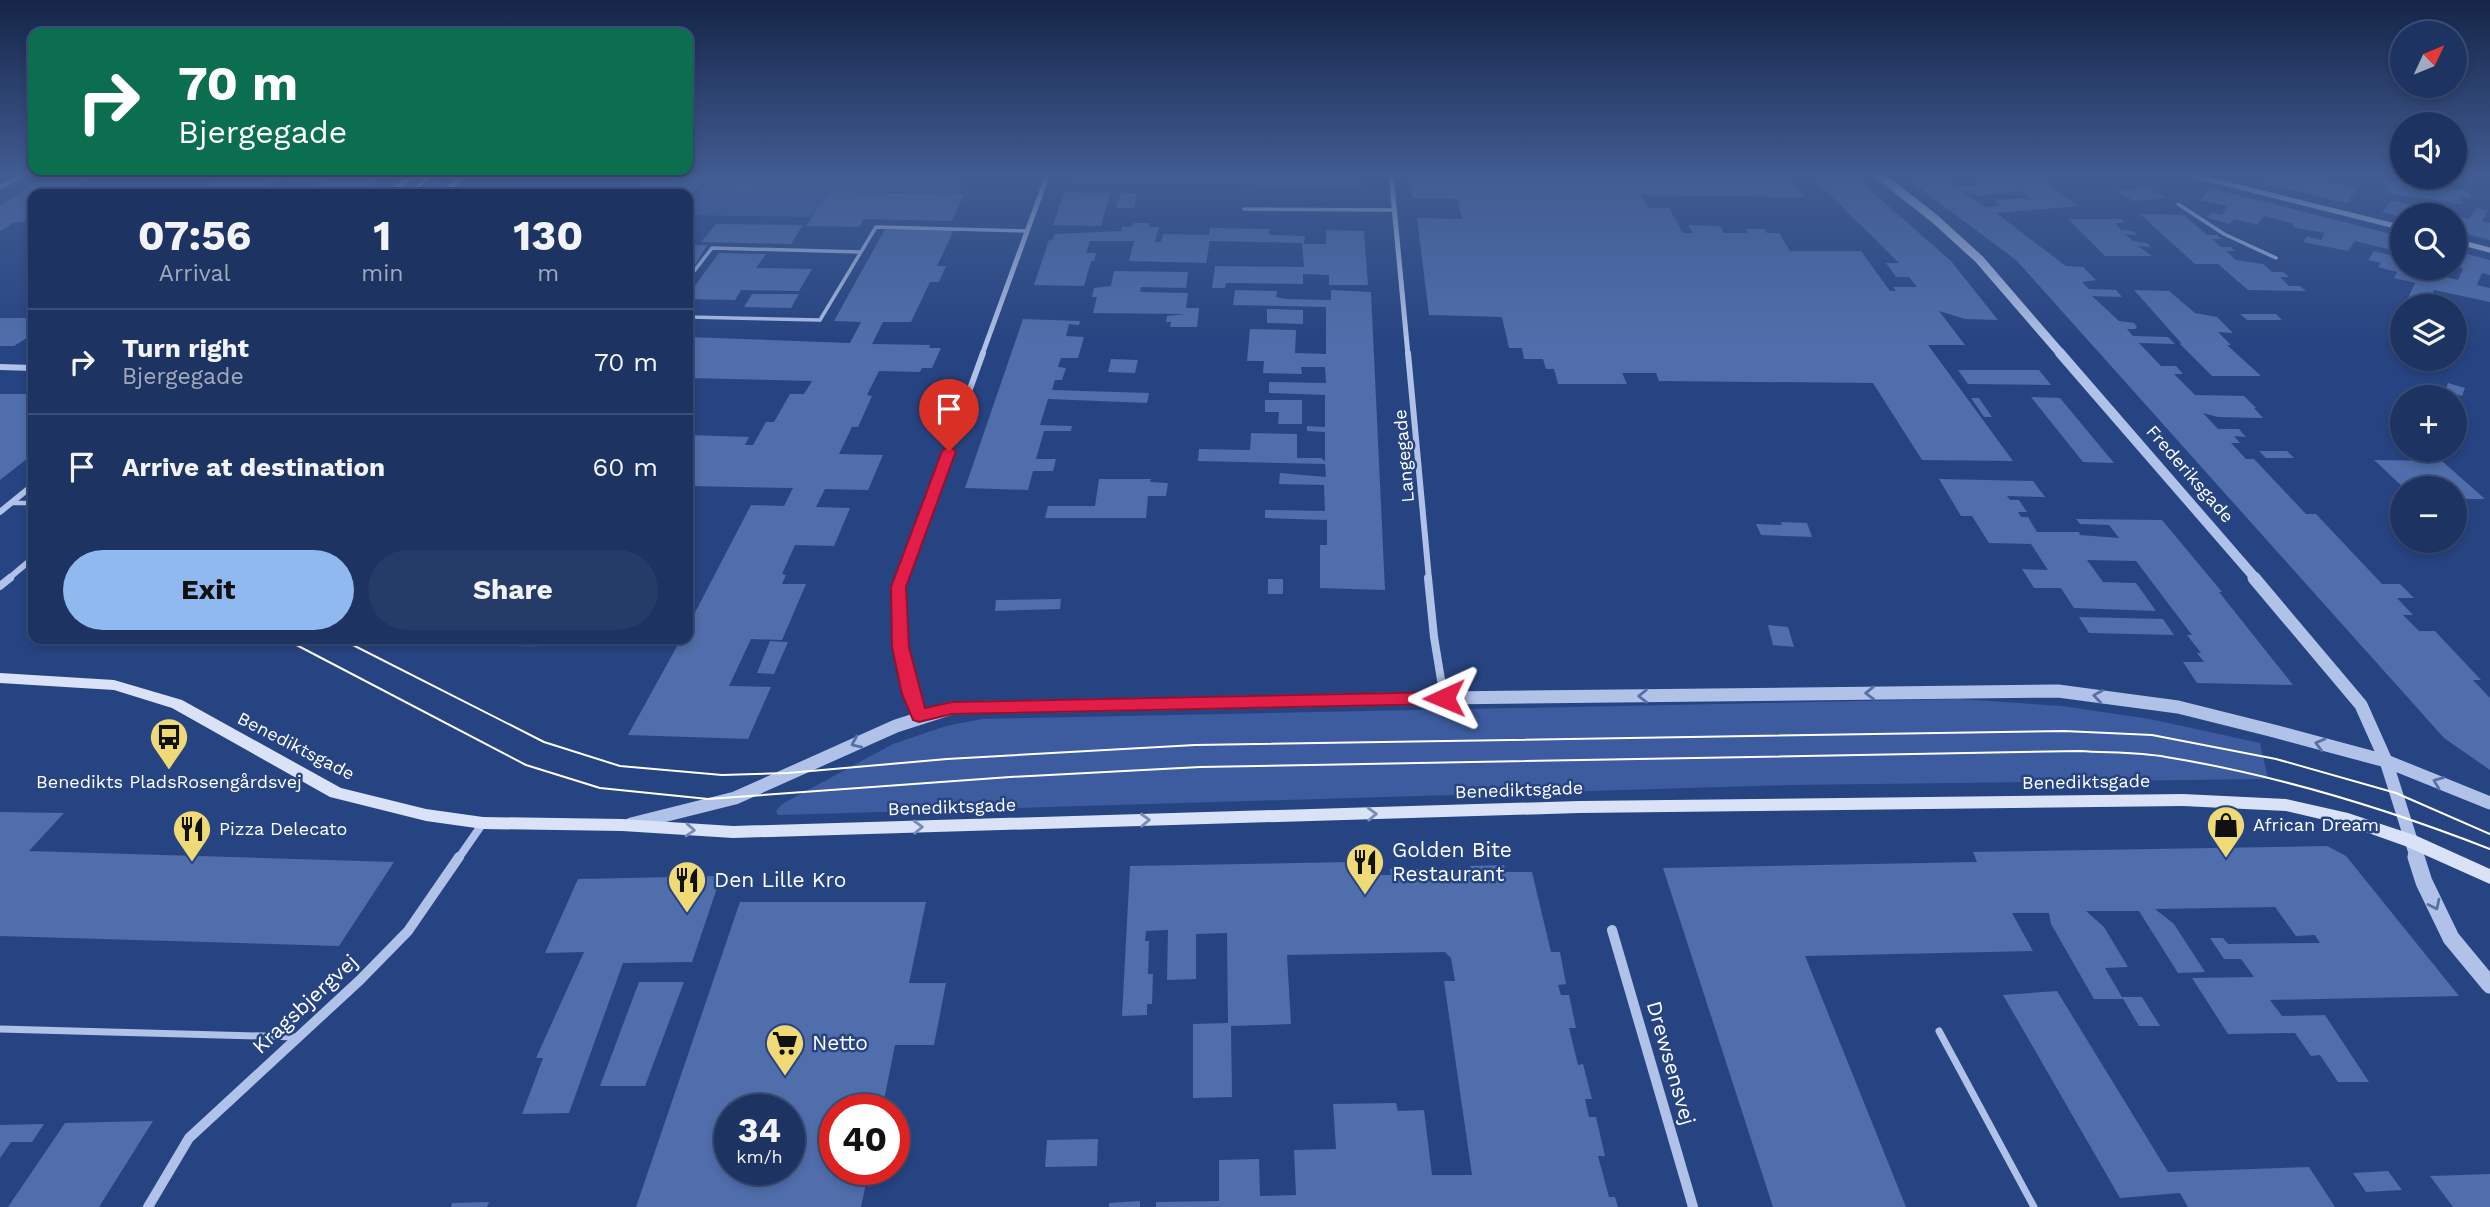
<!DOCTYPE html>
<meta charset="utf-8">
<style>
:root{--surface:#1d3362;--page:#253b68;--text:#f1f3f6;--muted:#a0aabe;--line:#3b4e77;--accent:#90b9f0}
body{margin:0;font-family:"Work Sans",sans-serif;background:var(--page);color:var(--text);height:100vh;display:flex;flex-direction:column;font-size:26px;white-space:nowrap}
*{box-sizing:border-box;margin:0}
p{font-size:23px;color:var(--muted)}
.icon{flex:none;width:38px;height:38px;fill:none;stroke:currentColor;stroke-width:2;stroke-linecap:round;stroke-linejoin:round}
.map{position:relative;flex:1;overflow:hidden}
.sheet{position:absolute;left:28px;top:189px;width:665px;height:455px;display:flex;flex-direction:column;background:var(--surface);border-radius:14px;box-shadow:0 4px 10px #0003,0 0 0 2px var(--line)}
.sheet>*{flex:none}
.banner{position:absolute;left:28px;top:28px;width:665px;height:147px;border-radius:14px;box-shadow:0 4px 10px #0003,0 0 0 2px var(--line);background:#0b6e4f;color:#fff;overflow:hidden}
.needle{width:46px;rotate:46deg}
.tools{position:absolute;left:2390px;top:21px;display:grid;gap:14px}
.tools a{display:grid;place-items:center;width:77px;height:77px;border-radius:50%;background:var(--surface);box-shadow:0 4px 10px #0003,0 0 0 2px var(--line);font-size:35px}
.speed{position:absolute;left:714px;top:1094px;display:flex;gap:14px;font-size:35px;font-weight:700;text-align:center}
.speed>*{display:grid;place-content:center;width:91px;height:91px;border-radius:50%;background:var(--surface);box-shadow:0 4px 10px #0003,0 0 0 2px var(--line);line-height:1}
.speed small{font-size:18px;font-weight:400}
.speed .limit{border:10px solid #d22;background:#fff;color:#111}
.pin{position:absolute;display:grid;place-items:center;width:60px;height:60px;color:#fff;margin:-72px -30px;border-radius:50% 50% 50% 0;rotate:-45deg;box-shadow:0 0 7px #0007}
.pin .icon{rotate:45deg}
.me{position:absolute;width:77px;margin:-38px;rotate:269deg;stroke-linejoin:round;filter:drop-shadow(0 0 5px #0008)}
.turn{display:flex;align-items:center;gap:24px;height:147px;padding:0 35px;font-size:32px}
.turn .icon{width:91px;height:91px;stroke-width:2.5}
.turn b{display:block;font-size:49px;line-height:60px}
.eta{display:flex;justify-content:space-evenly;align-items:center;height:119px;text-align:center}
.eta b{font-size:42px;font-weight:700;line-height:49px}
.primary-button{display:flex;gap:14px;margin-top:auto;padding:14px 35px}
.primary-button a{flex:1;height:80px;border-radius:42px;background:var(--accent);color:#111;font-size:28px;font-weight:700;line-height:80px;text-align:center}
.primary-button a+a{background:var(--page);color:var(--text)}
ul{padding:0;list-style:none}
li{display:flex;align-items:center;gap:21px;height:105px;padding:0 35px;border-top:2px solid var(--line)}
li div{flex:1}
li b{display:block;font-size:26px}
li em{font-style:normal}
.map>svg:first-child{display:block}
</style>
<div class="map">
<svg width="2490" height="1207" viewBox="0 0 2490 1207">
<rect width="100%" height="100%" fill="#274482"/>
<path fill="#3c5c9f" d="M423,174H457L433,194H398Z
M712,174H968L959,193L828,191L811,217L688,215V203Z
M484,639H582C550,648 515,650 484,639Z
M1959,699L2062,706L2150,719L2260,743L2268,779L1791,785L778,815L776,811L782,804L893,744L946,726L982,719Z"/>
<path fill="#506eab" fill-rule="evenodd" d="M53,174H99L65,194H33V210L23,216H33L23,222H15L0,231V205Z
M222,174L341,175L385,174L360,194H306L322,182L275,181L261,191L305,192V194H208L217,188H203L212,182L229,180L214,179Z
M649,174H708L688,198V194H631Z
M1074,174H1361L1362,186L1072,182Z
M1410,174H1713L1790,179L1805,197L1640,195L1649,208H1669L1683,233H1693L1688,225L1720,226L1724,233H1748L1746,229H1765L1767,233H1779L1790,251H1861L1890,291H1896L1893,287H1917L1909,277H1896L1886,263H1899L1809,174H1852L1951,261L1998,320L1965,319L1939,311L1965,345H1928L2013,461L1922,460L1873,383L1659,381L1656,373H1622L1627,384H1558L1554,369H1546L1543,359H1524L1522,348H1509L1502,317L1429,315L1417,218L1462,219L1458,199L1413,198Z
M1901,174H1956L1961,178L1948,179L1958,187L1980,185L1964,174H2008L2016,179L1999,181L2004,184L2045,179L2051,183L2046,184L2079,206L1996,213L2066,266L2083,267L2096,280L2082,282L2089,289L2116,290L2122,297L2092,296L2119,321L2134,323L2137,327L2135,329H2127L2133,336L2168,337L2175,344L2139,343L2161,366H2176L2183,374H2174L2195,395L2244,396L2256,408H2254L2263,418L2218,417L2203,413L2218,429H2239L2246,437L2234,436L2240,443H2231L2246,459H2254L2306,514H2316L2382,584H2400L2414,598H2397L2413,615H2403L2419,631H2435L2481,680H2473L2490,698V770L2444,738L2016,260ZM1962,191H1970L1977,196L2020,191L2034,201L2023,198L1994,201L2001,205L1986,208Z
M2254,174H2302L2357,189L2347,203L2269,184L2258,179Z
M2383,180L2467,191L2472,199L2460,197L2464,204L2390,194Z
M738,181L762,182L755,192L730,191Z
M2148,187L2166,198L2134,201L2116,191Z
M2210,188L2403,237V253L2355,241L2348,251L2303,242L2307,236L2321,240L2325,233L2295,228L2291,223L2264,216L2257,225L2234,219L2229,224L2206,217L2212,213L2222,215L2227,206L2200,200Z
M828,192L964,194L952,221L863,219L859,227L806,226Z
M1064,192L1110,193L1101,226L1053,225Z
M1121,193H1137L1134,208H1116Z
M2392,200L2451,214V215H2403V218L2382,212Z
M2476,208L2488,210L2482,221L2490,223V240L2455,231V215L2469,219Z
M2140,214L2184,215L2207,235H2217L2221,239H2212L2221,247H2231L2235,251H2226L2236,260L2263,264L2272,272H2283L2289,277H2280L2289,286H2300L2306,291L2248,290L2218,264H2195Z
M2068,219H2121L2125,223H2115L2121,230L2133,231L2137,235L2125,234L2133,241L2147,243L2151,247L2138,246L2152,256H2105Z
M1133,223H1150L1149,227H1159L1155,242H1161L1163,234L1209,235L1210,228L1270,229L1269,235L1305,236L1304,244H1326V230L1364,231L1368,285H1329V275L1303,274V284L1226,283L1225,288H1212L1215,266L1304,267L1302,243L1210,241L1206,263L1129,261L1134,241H1090L1086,253H1096L1094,261H1091L1084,286L1034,285L1049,240H1052L1055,234L1121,231L1122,227H1132Z
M716,224L803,225L791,244L701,242Z
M885,229L954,230L937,266H946L939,282H930L911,322H883L872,344L930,345L929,348H941L932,368H922L920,372L879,371L867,395L872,396L858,427H852L839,454L883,455L868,490L825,489L816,507L850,508L834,546L795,545L782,574L786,575L782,584H806L782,640L751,639L729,686L771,687L748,739L628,735L681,639H688V626L751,505L784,506L793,488L688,486V435L749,437L745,445H753L766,422H774L790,394H804L812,381L688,378V337L850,343L861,322L834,321Z
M688,245H707L695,265H688Z
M2374,251L2403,258V268H2444L2441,276L2458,280L2463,268L2455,266V251L2490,260V275L2482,273L2477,285L2490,288V302L2434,290L2431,296L2451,302L2449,306H2438L2408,298L2415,283L2394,278L2397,272L2378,267L2381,263L2368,260Z
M719,253L766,254L756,268L812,269L799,291L741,290L735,300L688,299V295Z
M1114,271L1188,272L1186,288L1141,287L1140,292L1188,293L1186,308H1199L1197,327H1170L1171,322H1166L1167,316L1185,314L1093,313L1097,297H1092L1094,288L1111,286Z
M1235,290L1277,291L1276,297L1286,299L1331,300V290L1371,292L1385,590L1320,588V545H1327V520L1265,518V510L1325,511L1324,485L1279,484L1280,473L1326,477L1325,464L1198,461L1199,449L1250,450L1251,433L1297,434V458H1321L1325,461V432L1307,431V426L1325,427V395L1269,393V382L1326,383L1325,367H1301L1302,374L1263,373L1264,361H1247L1250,329L1296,330L1295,353L1326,354V307L1233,305Z
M2134,290L2169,291L2195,313L2217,317L2233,333L2218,332L2231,345H2227L2261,376H2212L2179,343L2182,344Z
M752,294H799L791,308L744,307Z
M1267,309L1303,310V324L1267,323Z
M2240,314H2276L2282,320H2247Z
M0,318H33V334L14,346H0Z
M1023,319L1080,321L1079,325L1069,324L1066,336L1084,337L1078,358H1061L1058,367L1066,368L1062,380H1055L1052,390L1149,393L1147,403L1048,399L1040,425L1072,426L1071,431H1044L1036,459H1056L1053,471H1033L1028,490L965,488Z
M1111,359L1138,360L1135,373L1108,372Z
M1958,370H2039L2051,385L1968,384Z
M2448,383L2465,388L2462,396L2445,391Z
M0,394H33V454L0,480Z
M2031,397L2060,398L2114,463L2083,462Z
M1971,398H1979L1992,417H1984Z
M1265,400H1302V424H1278L1279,412H1265Z
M2259,451H2287L2294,458H2266Z
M2374,460L2442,461L2485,499H2455V488H2404Z
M1099,479H1151L1150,482L1168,483L1166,496H1148L1146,518H1045L1048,506H1095Z
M1939,479L2033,481L2045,497L2007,496L2010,500H2019L2027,512H2018L2021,517H2028L2037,532H2079L2080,535L2119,538L2109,525L2080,524L2076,519L2162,520L2222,592H2219L2293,685L2197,683L2183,662H2204L2197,653H2201L2187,635H2192L2136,561L2087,560L2103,582L2136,583L2156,611L2074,608L2061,588H2034L2022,569L2048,570L2031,544L1989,543L1972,516H1961Z
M1781,522L1807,523L1812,537L1761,535L1756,524L1782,525Z
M1268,579H1283V594H1268Z
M1061,599L1060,609L995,611L996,600Z
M2079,617L2163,619L2174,635L2089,633Z
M1768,625L1788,627L1794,647L1773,645Z
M770,641L788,642L774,674L757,673Z
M0,812L64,813L29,851L394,862L339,946L0,936Z
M2327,846L2346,856L2459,996L2270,1000L2282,1016L2325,1015L2369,1082H2338L2320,1055L2311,1056L2295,1033L2228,1034L2192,978L2254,977L2241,959H2224L2210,938H2223L2228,944L2320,943L2315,935L2296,936L2275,907L2155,909L2174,924L2205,972L2178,973L2139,911H2086L2104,927L2128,967L2105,968L2123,999H2094L2051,924L2049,913H2012L2033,951L1805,956L1906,1207H1773L1663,868L1977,862L1973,852Z
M1349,862L1350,875H1391L1390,869H1424L1425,875L1471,874L1470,866L1504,865L1506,872H1532L1551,952H1560L1566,984L1558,985L1561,995H1569L1576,1028H1569L1578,1065L1583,1064L1592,1099H1585L1589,1117H1596L1605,1156H1598L1609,1197H1615L1618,1207H1156V1202L1219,1201V1160L1259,1159L1260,1196L1296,1195L1294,1150L1336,1149L1333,1104L1396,1103L1398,1111L1424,1110L1432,1175H1472L1444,981H1455L1451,958L1445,952L1287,955L1291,1024L1231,1026L1232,1097L1193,1098V1024L1228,1023L1227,933L1196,934V979L1167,980L1168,930L1146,931L1145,941H1149L1148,974H1153L1152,1004H1147V1015L1122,1016L1130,866Z
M721,876L692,962L623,963L569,1113L522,1114L543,1058H536L584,952L545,953L578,879Z
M740,902H926L909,983H946L934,1045H895L882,1110H835V1169H869L861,1207H636ZM730,1110H789V1169H730Z
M639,982H684L645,1086H600Z
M2057,991L2168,1172L2309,1167L2335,1207H2188L2180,1193L2120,1198L2003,995Z
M2122,997H2142L2160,1026H2139Z
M153,1121L99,1207H8L65,1123Z
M44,1124L32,1142H11L0,1158V1125Z
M1098,1139L1097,1166L1045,1167L1047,1140Z
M2388,1171L2402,1190L2366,1192L2353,1173Z
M2490,1174V1207H2453L2430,1176Z
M1140,1201V1207H1109V1203Z
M489,1202L487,1207H451L452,1203Z"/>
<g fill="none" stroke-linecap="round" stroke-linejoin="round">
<path stroke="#b0c2e7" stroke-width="3.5" d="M2178,204L2224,234L2276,258
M1244,209L1395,210
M688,279L712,248L861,252
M688,317L820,320L876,227L1027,231"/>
<path stroke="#b0c2e7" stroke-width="4.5" d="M11,503H33"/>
<path stroke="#b0c2e7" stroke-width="7" d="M0,1029L297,1037
M1939,1031L2034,1207"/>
<path stroke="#b0c2e7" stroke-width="5" d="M1391,174L1408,355
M2187,174L2403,228
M0,187L24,174
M389,194L414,174
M443,194L466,174
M2455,241L2490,250
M982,355L1048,174"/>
<path stroke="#b0c2e7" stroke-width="6" d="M1408,353L1429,579
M0,367L33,368
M0,512L33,485
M8,579L33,558
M901,579L983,353"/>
<path stroke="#b0c2e7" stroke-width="8" d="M901,578L898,587L903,652L919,716
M1428,578L1434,637L1444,698
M0,586L10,578
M458,859L483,823"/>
<path stroke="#b0c2e7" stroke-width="10" d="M1612,930L1693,1207
M148,1207L189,1138L360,980L408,931L459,857"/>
<path stroke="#b0c2e7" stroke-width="9" d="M1878,174L1935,219L1979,259L2062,355"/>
<path stroke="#b0c2e7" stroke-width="10" d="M2060,353L2256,579"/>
<path stroke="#b0c2e7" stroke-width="13" d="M2254,578L2361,705L2386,761L2417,859
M631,824L735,798L896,726L952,708L1444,698L2058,691L2178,707L2270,730L2386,761L2490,803"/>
<path stroke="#b0c2e7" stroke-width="17" d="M2416,857L2424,882L2451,938L2490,985"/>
<path fill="#d9e2f6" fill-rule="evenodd" d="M0,673L114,680L182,700L341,788L426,809L483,817L622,819L733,826L1579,801L2183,794L2286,799L2348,813L2417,836L2490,869V884L2405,846L2346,825L2286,811L2183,806L1579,813L733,838L622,831L483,829L426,821L330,797L172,708L114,690L0,683Z"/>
<path stroke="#fff" stroke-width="2" d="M409,194L433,174
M285,639L526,765L600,788L708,799L1010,777L1200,767L2080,751C2108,753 2138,752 2166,757C2277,775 2385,808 2490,849
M341,639L544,742L620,766L722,775L788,773L947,759L1195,745L2064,731L2152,735L2276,759L2396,793L2490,834"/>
</g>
<defs><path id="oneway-chevron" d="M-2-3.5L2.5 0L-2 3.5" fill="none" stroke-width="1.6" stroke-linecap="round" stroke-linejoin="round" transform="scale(1.75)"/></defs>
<g stroke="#5770a5">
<use href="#oneway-chevron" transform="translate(1870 693) rotate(179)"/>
<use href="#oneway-chevron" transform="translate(1643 696) rotate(179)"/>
<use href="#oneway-chevron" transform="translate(2098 696) rotate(-172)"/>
<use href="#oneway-chevron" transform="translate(856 743) rotate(156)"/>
<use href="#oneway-chevron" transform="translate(2320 744) rotate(-165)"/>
<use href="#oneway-chevron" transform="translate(2438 782) rotate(-158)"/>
<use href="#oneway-chevron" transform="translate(2435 905) rotate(64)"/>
</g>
<g stroke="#778bb6">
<use href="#oneway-chevron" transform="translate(1372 814) rotate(-2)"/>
<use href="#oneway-chevron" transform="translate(1145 820) rotate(-2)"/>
<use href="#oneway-chevron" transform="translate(918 827) rotate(-2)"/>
<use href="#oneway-chevron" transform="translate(690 830) rotate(4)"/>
</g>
<linearGradient id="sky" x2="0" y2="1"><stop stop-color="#152548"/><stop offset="0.51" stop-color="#415c92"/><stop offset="1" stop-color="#415c92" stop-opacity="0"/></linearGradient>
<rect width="2490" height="343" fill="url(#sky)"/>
<path fill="#e11d48" stroke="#92132f" stroke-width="2" d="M949,446L956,451L906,587L909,647L925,708L952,702L1444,692L1453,698L1444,704L952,714L919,722L913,720L902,694L892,647L891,587L942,451Z"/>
<defs>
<g id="bus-pin" transform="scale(2.0125)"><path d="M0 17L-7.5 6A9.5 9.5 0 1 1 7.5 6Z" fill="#efda76" stroke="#274482"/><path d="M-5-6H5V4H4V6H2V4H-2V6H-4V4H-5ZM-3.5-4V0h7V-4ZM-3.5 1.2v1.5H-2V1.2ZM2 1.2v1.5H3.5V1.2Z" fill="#111"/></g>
<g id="shop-pin" transform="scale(2.0125)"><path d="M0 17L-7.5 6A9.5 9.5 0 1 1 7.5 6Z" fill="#efda76" stroke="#274482"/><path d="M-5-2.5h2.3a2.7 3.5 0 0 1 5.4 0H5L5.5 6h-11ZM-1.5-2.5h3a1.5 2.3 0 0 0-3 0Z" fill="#111"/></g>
<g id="restaurant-pin" transform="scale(2.0125)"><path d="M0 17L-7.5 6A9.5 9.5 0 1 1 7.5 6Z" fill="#efda76" stroke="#274482"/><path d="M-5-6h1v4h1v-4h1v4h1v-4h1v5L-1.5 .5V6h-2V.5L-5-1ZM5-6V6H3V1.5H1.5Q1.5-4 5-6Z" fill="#111"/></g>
<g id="supermarket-pin" transform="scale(2.0125)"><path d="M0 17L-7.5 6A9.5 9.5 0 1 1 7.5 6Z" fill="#efda76" stroke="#274482"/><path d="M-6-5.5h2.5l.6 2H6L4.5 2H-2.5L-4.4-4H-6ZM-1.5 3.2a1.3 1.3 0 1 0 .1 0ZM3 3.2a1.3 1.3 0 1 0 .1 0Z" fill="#111"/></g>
</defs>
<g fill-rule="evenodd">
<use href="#bus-pin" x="169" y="737"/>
<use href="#shop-pin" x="2226" y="825"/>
<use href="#restaurant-pin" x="192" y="829"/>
<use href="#restaurant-pin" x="1365" y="862"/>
<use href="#restaurant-pin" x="687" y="880"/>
<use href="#supermarket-pin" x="785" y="1043"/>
</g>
<g text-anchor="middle" stroke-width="5" stroke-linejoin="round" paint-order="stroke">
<g font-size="18" fill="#fff" stroke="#274482">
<text transform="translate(1404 456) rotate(-95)" y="6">Langegade</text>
<text transform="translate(2190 474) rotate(49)" y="6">Frederiksgade</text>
<text transform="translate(296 746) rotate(27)" y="6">Benediktsgade</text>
<text transform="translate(2086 782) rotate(-1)" y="6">Benediktsgade</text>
<text transform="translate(1519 790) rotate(-2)" y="6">Benediktsgade</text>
<text transform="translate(952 807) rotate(-2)" y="6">Benediktsgade</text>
</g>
<g font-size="18" fill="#fff" stroke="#274482" text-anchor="start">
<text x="169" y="788" text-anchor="middle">Benedikts PladsRosengårdsvej</text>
<text x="2253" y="831">African Dream</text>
<text x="219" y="835">Pizza Delecato</text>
</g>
<g font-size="21" fill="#fff" stroke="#274482" text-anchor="start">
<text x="1392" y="857">Golden Bite<tspan x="1392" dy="24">Restaurant</tspan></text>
<text x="714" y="887">Den Lille Kro</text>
<text x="812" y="1050">Netto</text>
</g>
<g font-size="21" fill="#fff" stroke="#274482">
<text transform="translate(305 1004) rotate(-43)" y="7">Kragsbjergvej</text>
<text transform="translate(1671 1063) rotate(74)" y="7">Drewsensvej</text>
</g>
</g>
</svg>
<div class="tools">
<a><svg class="needle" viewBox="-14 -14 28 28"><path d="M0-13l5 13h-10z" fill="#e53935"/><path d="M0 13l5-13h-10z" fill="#a0aabe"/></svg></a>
<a><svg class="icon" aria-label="sound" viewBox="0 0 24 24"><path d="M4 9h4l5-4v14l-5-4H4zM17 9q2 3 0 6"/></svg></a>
<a><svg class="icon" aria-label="search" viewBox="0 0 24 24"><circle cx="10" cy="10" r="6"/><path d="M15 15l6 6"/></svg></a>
<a><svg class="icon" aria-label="layers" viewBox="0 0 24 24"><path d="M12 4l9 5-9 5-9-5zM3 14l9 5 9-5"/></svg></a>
<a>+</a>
<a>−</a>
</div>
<div class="speed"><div>34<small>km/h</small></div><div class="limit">40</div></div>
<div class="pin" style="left:949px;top:451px;background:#d93025"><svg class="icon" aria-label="arrive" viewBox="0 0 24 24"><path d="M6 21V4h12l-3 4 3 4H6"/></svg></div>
<svg class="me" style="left:1444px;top:698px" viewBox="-20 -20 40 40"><path d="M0-17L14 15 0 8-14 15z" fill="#e11d48" stroke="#fff" stroke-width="4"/></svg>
<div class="banner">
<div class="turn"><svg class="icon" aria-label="right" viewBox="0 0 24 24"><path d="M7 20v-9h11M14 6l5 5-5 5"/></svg><div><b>70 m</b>Bjergegade</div></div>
</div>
<section class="sheet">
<div class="eta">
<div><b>07:56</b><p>Arrival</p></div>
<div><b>1</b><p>min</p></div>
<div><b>130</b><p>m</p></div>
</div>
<ul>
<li><svg class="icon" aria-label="right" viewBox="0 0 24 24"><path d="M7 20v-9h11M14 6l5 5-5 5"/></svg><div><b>Turn right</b><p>Bjergegade</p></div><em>70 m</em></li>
<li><svg class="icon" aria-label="arrive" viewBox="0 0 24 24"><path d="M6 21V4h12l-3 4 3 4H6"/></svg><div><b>Arrive at destination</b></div><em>60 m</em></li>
</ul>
<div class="primary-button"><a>Exit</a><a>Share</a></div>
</section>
</div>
